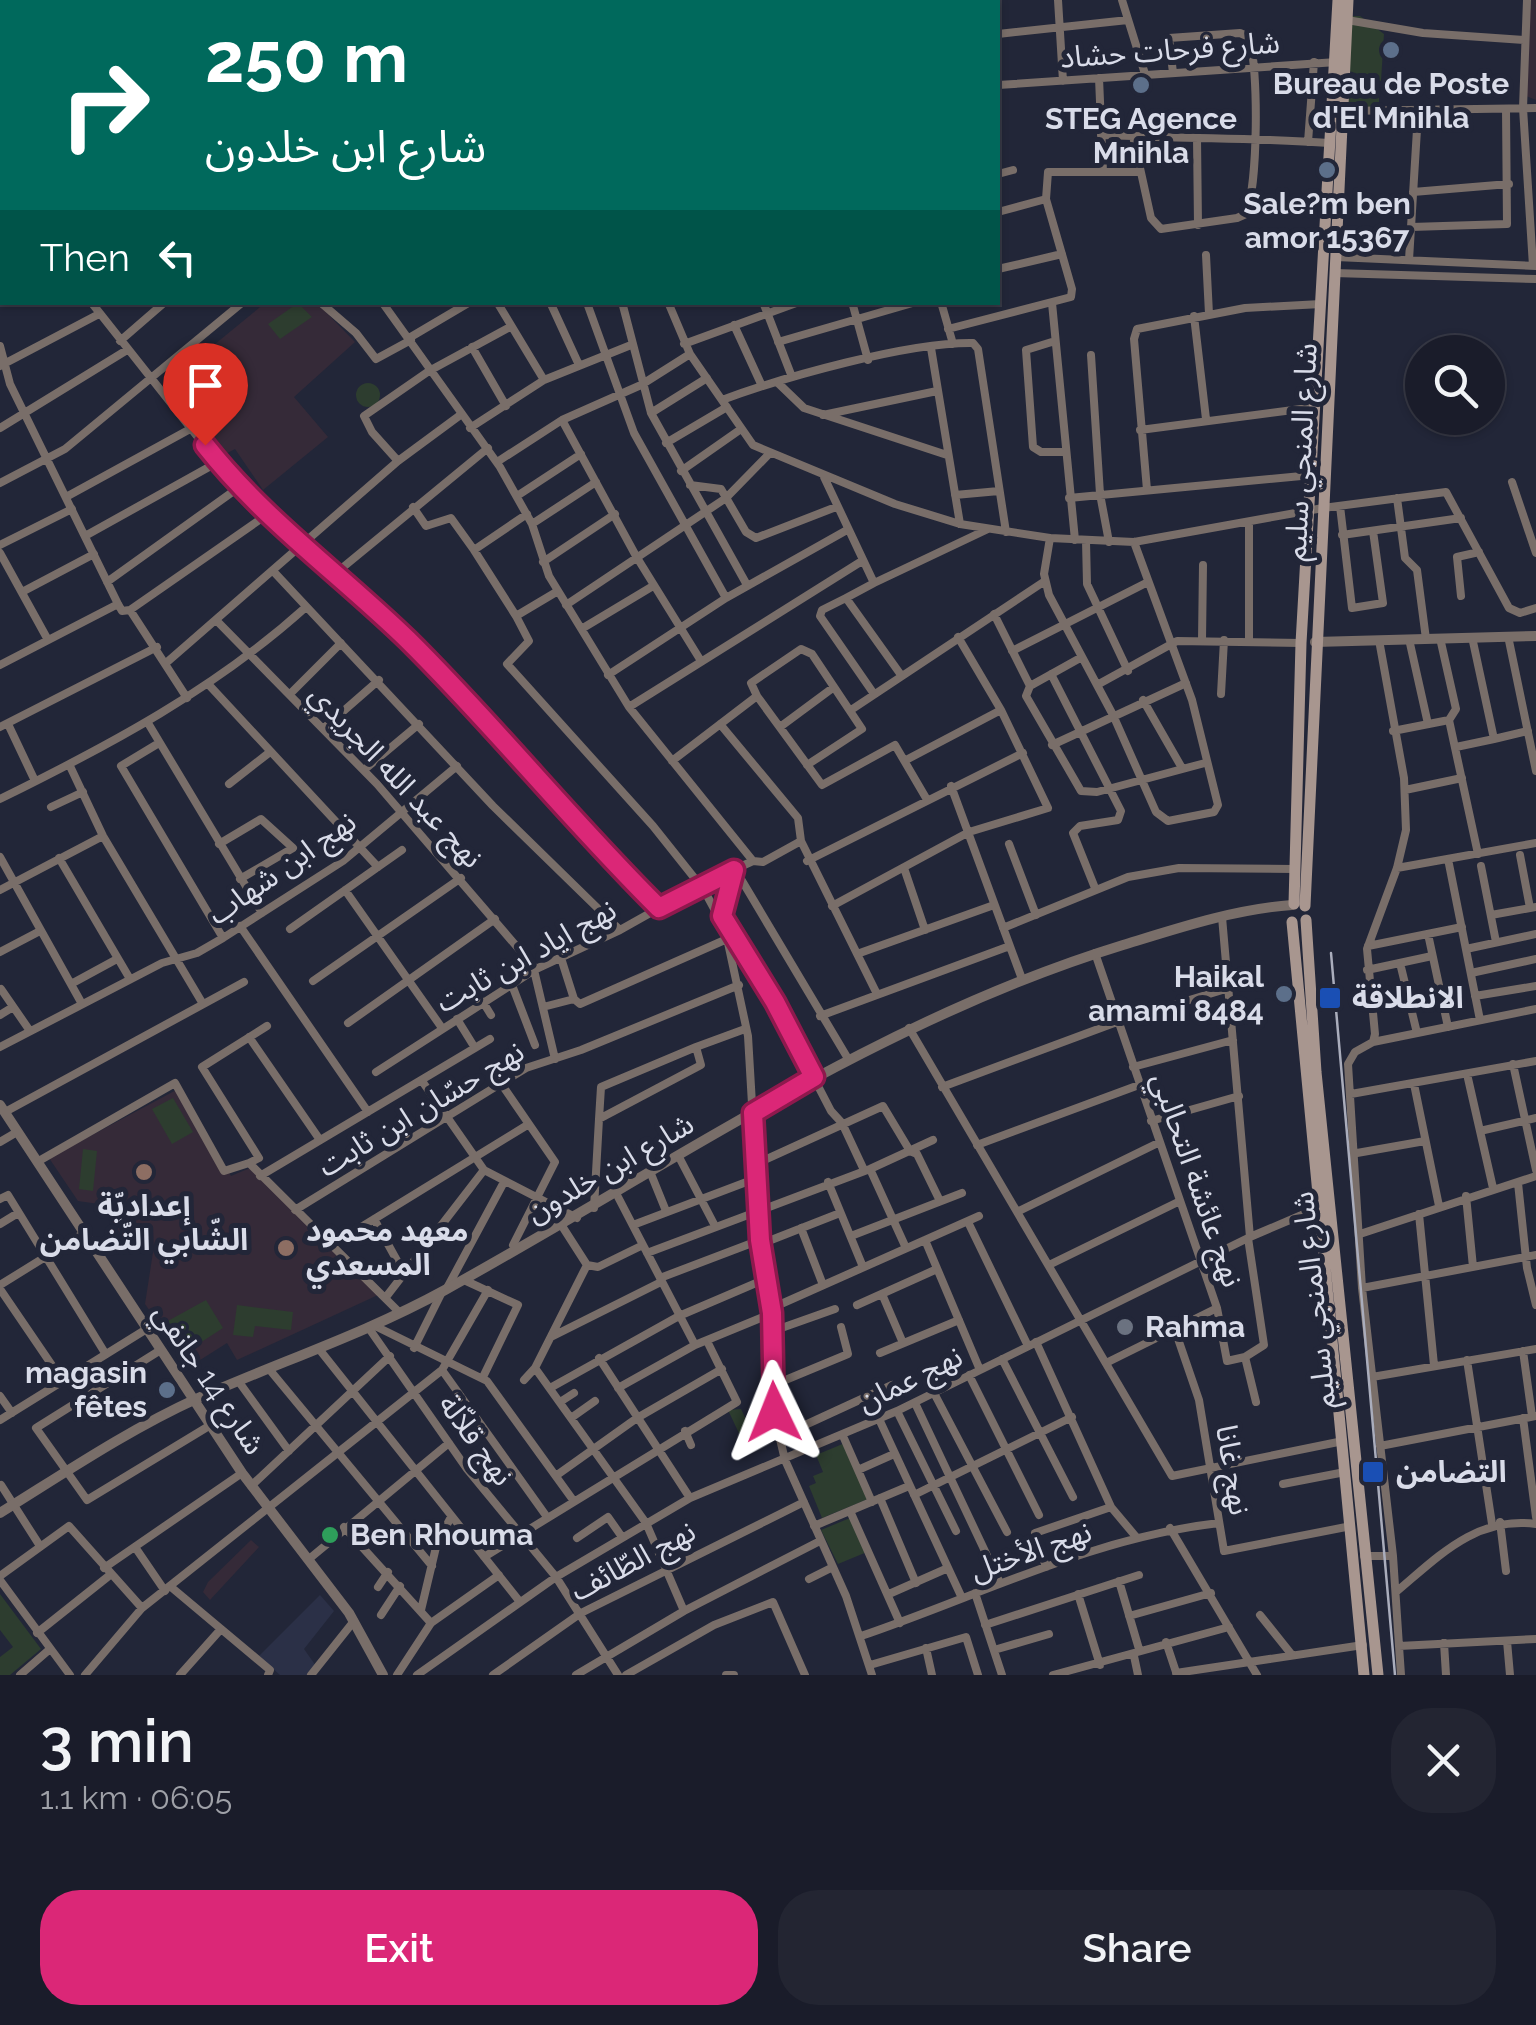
<!DOCTYPE html>
<meta charset="utf-8">
<style>
:root{--surface:#1a1c2a;--page:#232532;--text:#f1f3f6;--muted:#9fa1a8;--line:#383a47;--accent:#db2777}
body{margin:0;font-family:Raleway,"Noto Sans Arabic",sans-serif;background:var(--page);color:var(--text);height:100vh;display:flex;flex-direction:column;font-size:38px;white-space:nowrap}
*{box-sizing:border-box;margin:0}
p{font-size:32px;color:var(--muted)}
.icon{flex:none;width:55px;height:55px;fill:none;stroke:currentColor;stroke-width:2;stroke-linecap:round;stroke-linejoin:round}
.map{position:relative;height:1675px;overflow:hidden}
.sheet{display:flex;flex-direction:column;background:var(--surface);flex:1}
.sheet>*{flex:none}
.hud{position:absolute;left:0px;top:0px;width:1000px;height:305px;box-shadow:0 2px 8px #0004,0 0 0 2px var(--line);background:#00695c;color:#fff;overflow:hidden}
.buttons{position:absolute;left:1405px;top:335px;display:grid;gap:20px}
.buttons a{display:grid;place-items:center;width:100px;height:100px;border-radius:50%;background:var(--surface);box-shadow:0 2px 8px #0004,0 0 0 2px var(--line);font-size:50px}
.pin{position:absolute;display:grid;place-items:center;width:85px;height:85px;color:#fff;margin:-102px -42px;border-radius:50% 50% 50% 0;rotate:-45deg;box-shadow:0 0 10px #0007}
.pin .icon{rotate:45deg}
.me{position:absolute;width:110px;margin:-55px;rotate:358deg;stroke-linejoin:round;filter:drop-shadow(0 0 8px #0008)}
.turn{display:flex;align-items:center;gap:35px;height:210px;padding:0 40px;font-size:45px}
.turn .icon{width:130px;height:130px;stroke-width:2.5}
.turn b{display:block;font-size:70px;line-height:85px}
.then{display:flex;align-items:center;height:95px;padding:0 40px;background:#0003;gap:20px;font-size:38px}
.round{display:grid;place-items:center;flex:none;width:105px;height:105px;border-radius:40px;background:var(--page)}
.head{display:flex;align-items:center;justify-content:space-between;height:170px;padding:0 40px}
h1{font-size:60px;font-weight:600;line-height:75px}
.cta{display:flex;gap:20px;margin-top:auto;padding:20px 40px}
.cta a{flex:1;height:115px;border-radius:40px;background:var(--accent);color:#fff;font-size:40px;font-weight:600;line-height:115px;text-align:center}
.cta a+a{background:var(--page);color:var(--text)}
.map>svg:first-child{display:block}
</style>
<div class="map">
<svg width="1536" height="1675" viewBox="0 0 1536 1675">
<rect width="100%" height="100%" fill="#222638"/>
<path fill="#2b3047" d="M320,1595L334,1611L304,1649L316,1666L309,1675H280L259,1656Z"/>
<path fill="#352a38" d="M1530,0H1536V100L1526,96Z
M265,303H317L355,342L294,397L328,437L263,490L235,449L220,457L165,385Z
M180,1088L231,1176L250,1168L378,1295L237,1360L227,1343L189,1367L145,1304L153,1252L108,1245L113,1206L78,1201L49,1158Z
M251,1540L259,1547L210,1600L203,1592L208,1582Z"/>
<path fill="#2d3d2f" d="M1351,16H1360L1384,34L1381,81L1349,71Z
M1349,76L1379,86V114L1354,113L1347,107Z
M298,303L312,317L280,339L268,324Z
M356 395a12 12 0 1 1 24 0a12 12 0 1 1-24 0Z
M173,1098L193,1132L172,1144L152,1109Z
M83,1149L97,1151L93,1191L79,1189Z
M206,1300L223,1328L186,1352L166,1322Z
M237,1305L293,1312L291,1330L255,1326L253,1337L233,1335Z
M741,1409L750,1428L760,1424L763,1435L744,1444L728,1410Z
M845,1443L868,1499L822,1518L809,1486L816,1483L813,1476L823,1472L816,1455Z
M850,1518L867,1552L838,1564L821,1530Z
M0,1594L41,1649L10,1675H0V1657L13,1647L0,1630Z"/>
<g fill="none" stroke-linecap="round" stroke-linejoin="round">
<path stroke="#796e69" stroke-width="8" d="M297,0L298,2
M341,0L342,2
M381,0L382,2
M415,0L416,2
M462,0L464,2
M526,0L527,2
M601,0L602,2
M664,0L665,2
M717,0L718,2
M767,0L768,2
M849,0L850,2
M1058,0L1063,81
M1122,0L1145,74
M1527,0L1523,108L1533,266
M77,2L81,0
M193,2L195,0
M256,2L258,0
M364,2L369,0
M431,2L436,0
M477,2L485,0
M640,2L648,0
M889,2L912,0
M1347,20L1423,33L1524,40
M998,34L1128,20
M0,59L2,57
M1173,73L1169,38L1240,33L1249,37C1259,69 1258,185 1246,214L1237,218L1161,229L1151,218L1133,136C1198,139 1264,138 1329,143
M1099,78L1103,172
M998,85L1337,62
M0,95L2,98
M1342,111L1536,108
M1101,135L1133,136
M1197,138L1198,225
M1308,142L1314,62
M998,174L1013,170
M1413,192L1509,184
M998,212L1046,199
M1411,227L1507,224L1506,109
M0,236L2,235
M1206,255L1209,314
M1336,257L1536,266
M1409,260L1418,113
M998,269L1062,254
M1334,273L1536,279
M91,302L238,488L407,640L659,908
M320,302L356,333L376,359L411,340
M382,302L500,467L532,524L549,576L629,707L753,861
M497,302L544,380
M550,302L579,365
M571,302H600
M622,302L651,413L747,585
M668,302L690,354L753,445L895,504L960,524L1050,538L1134,542L1323,508L1446,492L1509,608L1520,613L1536,608
M763,302L792,377
M852,302L868,360
M941,302L953,344
M587,303L634,433L726,598
M1052,303L1075,540
M1194,316L1206,419
M734,325L762,386
M948,329L1071,297L1072,289L1046,199L1048,172H1140
M409,338L470,302
M120,341L165,302
M1055,341L1026,350L1033,447L1041,452H1064
M778,342L916,302
M684,344L799,302
M0,346L10,384L118,604L122,611L130,610L187,698
M472,347L506,406
M931,348L960,524
M1091,355L1100,494L1109,542
M0,366L99,314
M777,382L804,408L947,455
M722,400C784,377 908,342 973,343L978,349L1006,532
M651,413L707,378
M823,415L937,391
M562,420L636,556L701,661
M0,428L127,350
M470,428L544,380L631,345
M1140,430L1316,407
M666,443L727,407
M398,461L459,416
M497,462L562,420L641,385L690,354
M681,471L741,429
M824,477L874,583L988,529
M1512,482L1536,553
M0,483L65,449L243,302
M690,485L721,489L746,532L756,538L836,507
M1147,490L1134,339L1137,329L1245,308L1321,304
M955,495L999,491
M517,496L581,454
M66,497L192,428
M1069,498L1312,475
M1397,498L1405,558L1417,570L1426,639
M1340,506L1352,608L1383,603L1373,531
M413,507L426,526L451,518L474,550L527,514
M532,524L596,482
M1342,535L1461,518
M85,536L218,462
M1050,538L1044,574L1049,595L1113,715L1156,812L1168,821L1214,812L1218,805L1192,700L1134,542
M1086,541L1087,584L1128,671
M0,545L72,509
M474,550L516,616L558,591
M0,553L48,640
M543,562L615,514
M274,572L493,806L620,930
M336,573L488,448
M107,582L238,488
M874,583L846,598L901,675
M22,592L94,554
M1461,596L1457,557L1479,552
M846,598L822,610L820,616L874,694
M566,605L726,498L769,454
M130,610L265,516
M994,614L1030,686L1026,696L1081,791L1097,792L1205,763
M516,616L529,641L507,664L653,826L704,890L725,929L748,1036L760,1240L773,1313L771,1401L785,1460L846,1596L872,1675
M216,620L377,784L536,969
M583,628L653,586
M1508,636L1536,771
M1440,638L1456,709L1449,720L1478,854
M1409,639L1428,724
M1202,640L1203,565
M1379,640L1404,778L1406,830L1397,868L1367,949L1375,1034L1373,1042L1355,1052L1348,1064L1362,1288L1393,1556
M1249,641V523
M1012,651L1148,582
M166,663L398,461L372,432L364,416L429,371L510,327
M0,665L118,604
M1051,674L1121,811L1118,820L1080,826L1073,833L1095,888
M608,675L726,598L847,530
M209,685L378,867
M1097,685L1177,641L1301,643
M1030,686L1082,657
M290,694L341,643
M1221,694L1224,640
M757,696L751,683L801,649L812,654L834,687
M1143,700L1182,768
M629,707L862,561
M851,710L1045,581
M148,723L262,913
M8,724L35,781
M0,727L157,647
M780,727L834,687L862,729L807,765
M324,728L379,680
M1393,731L1449,720
M1494,739L1528,731
M159,743L121,766L223,938
M1052,745L1186,683
M1456,747L1494,739L1472,637
M906,760L1001,710
M672,761L757,696L822,785L895,745L926,798
M69,764L103,836L203,1004
M364,770L419,724
M229,784L270,752
M951,786L1022,979
M1405,790L1462,778
M0,799C110,745 215,689 306,607
M51,807L83,792
M801,841L876,992
M219,844L261,819L293,848L240,879
M1009,844L1036,915
M1520,855L1530,908
M0,857L82,1004
M59,858L130,979
M1448,859L1480,1020
M807,861L1023,753
M1481,866L1496,942
M904,868L925,930
M1397,868L1536,843
M735,869L847,1057
M0,890L103,836
M345,890L442,1028
M832,906L969,832L1048,808L1001,710L958,637
M1491,915L1536,907
M721,917L734,870
M1222,917L1250,1237
M725,920L775,1003L831,1111L842,1123L864,1170
M240,926L368,1112
M1003,928L1128,877L1179,868L1294,869
M290,929L402,850
M1428,934L1448,1027
M1368,946L1462,927
M1466,949L1536,934
M0,952L40,931
M1095,953L1217,1308L1227,1361L1245,1357L1256,1402
M857,954L994,905
M561,958L574,999
M1400,963L1417,1033
M534,970L555,1059
M1367,970L1432,956
M1471,973L1536,959
M313,981L461,878
M71,984L117,959
M512,985L535,1045
M1,989L30,1031
M1475,996L1536,986
M483,1002L491,1015
M543,1007L574,999L580,1004L727,939
M0,1015L13,1007
M820,1016L1007,947
M457,1019L475,1048
M348,1023L495,919
M267,1026L202,1067L259,1158L249,1163L400,1313
M909,1028L1172,1476L1343,1441
M249,1037L320,1140
M1373,1042L1536,1009
M0,1047L162,963L197,953L223,938L343,861L457,766
M1513,1064L1536,1170
M1133,1067L1233,1040
M376,1072L536,969L620,930L700,885L753,861L763,862L801,841L798,818L720,724
M1467,1074L1493,1188
M422,1081L484,1170L577,1218
M500,1082L555,1162L513,1245
M1414,1084L1439,1206
M942,1087L1117,1022L1229,988
M1351,1094L1536,1061
M5,1112L244,982
M599,1119L601,1087L696,1047
M1151,1121L1239,1096
M1480,1131L1536,1118
M0,1142L17,1132
M977,1145L1139,1085
M1357,1153L1425,1141
M679,1157L715,1226
M37,1162L175,1083L224,1171L249,1163
M758,1163L883,1106L910,1151L917,1154L940,1201
M870,1169L906,1248
M651,1174L666,1211
M260,1176L490,1039
M828,1182L863,1267
M1518,1183L1527,1268L1536,1305
M617,1195L695,1345
M1466,1196L1473,1267
M0,1199L8,1195L105,1353
M594,1208L599,1119L701,1065L696,1047L745,1029
M295,1210L526,1068L581,1050L739,985
M1017,1212L1158,1143
M1419,1214L1434,1365
M374,1219L405,1275
M968,1222L1028,1346
M0,1224L18,1213
M633,1225L757,1178
M562,1226L587,1265
M801,1228L823,1285
M1360,1234L1536,1176
M851,1236L962,1193
M925,1240L980,1370
M761,1244L840,1213
M332,1245L529,1124
M647,1253L870,1169L933,1140
M1051,1264L1178,1202
M660,1278L760,1240
M464,1280L518,1305L483,1377
M0,1285L84,1233
M447,1288L504,1182
M1362,1288L1536,1255
M0,1289L62,1380
M882,1294L903,1343
M386,1297L484,1170
M857,1305L937,1269
M772,1308L979,1216
M373,1325L487,1381L573,1500
M368,1327L467,1469L556,1577L618,1675
M1175,1330L1199,1400L1224,1551L1351,1526
M773,1331L835,1309
M551,1337L661,1282
M1036,1342L1111,1507L1137,1538
M414,1348L442,1292
M319,1349L520,1602
M159,1351L36,1428L87,1500L209,1426
M1523,1351L1532,1416
M880,1353L959,1320
M1245,1357L1264,1345L1248,1238
M599,1358L690,1498
M1002,1359L1073,1497
M1467,1360L1492,1524
M1106,1363L1217,1308
M535,1368L646,1523L684,1611
M269,1369L432,1566
M442,1370L547,1517
M969,1375L1039,1515
M1372,1377L1536,1349
M524,1380L535,1368L587,1265L598,1267L643,1245
M239,1382L289,1451
M771,1386L848,1354L841,1327
M550,1388L679,1316L768,1278
M618,1388L695,1345L773,1313
M934,1393L1007,1532
M0,1396L12,1413
M560,1402L574,1393
M915,1403L1000,1583
M897,1411L956,1531
M571,1418L595,1401
M1523,1418L1536,1517
M879,1419L962,1598
M0,1420L145,1330
M685,1431L691,1445
M843,1436L872,1502
M779,1437L892,1385
M1380,1446L1536,1416
M858,1470L894,1454
M557,1475L637,1418L722,1369
M1283,1484L1345,1472
M1,1485L40,1546
M251,1486L390,1356
M914,1495L1072,1417
M880,1498L916,1583
M850,1511L900,1623
M1500,1522L1506,1571
M814,1526L909,1486
M344,1527L431,1623
M1170,1528L1257,1675
M577,1538L608,1517L622,1537
M135,1547L165,1591
M1364,1556H1393L1399,1646L1536,1639
M484,1557L737,1402L707,1341
M309,1559L449,1443
M1046,1567L1035,1533L1111,1507
M104,1568L242,1473
M0,1576L69,1526L142,1608
M809,1579L833,1567
M0,1580L70,1675
M1119,1581L1139,1649
M171,1587L270,1670L268,1675
M378,1587L388,1572
M1396,1592C1439,1556 1476,1516 1536,1524
M975,1593L1002,1675
M889,1594L948,1568
M1078,1594L1100,1665
M421,1610L437,1543L450,1519
M381,1615L400,1586
M1260,1615L1292,1655
M1129,1616L1211,1593
M985,1625L1139,1575
M37,1633L110,1575
M861,1636C979,1596 1094,1537 1219,1523
M1507,1641L1510,1675
M1166,1642L1177,1675
M1444,1643L1446,1675
M1399,1646L1401,1675
M926,1648L932,1675
M994,1650L1049,1634
M1134,1656L1138,1675
M870,1665L966,1637L978,1675
M1176,1673L1363,1645
M20,1675L50,1649
M85,1675L142,1608L442,1370L488,1290
M180,1675L221,1629
M311,1675L354,1621
M397,1675L431,1623L499,1575
M417,1675L556,1577L690,1498L897,1411L1250,1237L1304,1214L1321,1219
M493,1675L581,1613L804,1502
M576,1675L684,1611L820,1541
M626,1675L714,1625L773,1602L805,1675
M726,1675H734
M1053,1675L1229,1627"/>
<path stroke="#796e69" stroke-width="10" d="M38,0L40,2
M0,173L2,172
M1315,642L1536,636
M0,1105L242,1473L349,1613L383,1675
M0,1513C63,1474 128,1430 196,1399C279,1362 365,1334 445,1290C668,1167 878,1020 1123,945C1178,928 1235,909 1292,905"/>
<path stroke="#a8968f" stroke-width="11" d="M1294,904L1301,643L1338,0
M1305,906L1348,0
M1306,920L1316,1072L1378,1675
M1292,922L1364,1675"/>
<path stroke="#aaadbc" stroke-width="2.5" d="M1331,953L1395,1675"/>
</g>
<g fill="none" stroke-linecap="round" stroke-linejoin="round">
<g stroke="#8e194d" stroke-width="25">
<path id="route" d="M205,445C265,521 339,573 408,640C495,726 572,822 659,908L734,870L722,916L775,1002L814,1077L753,1113L760,1240L772,1313L774,1412"/>
</g>
<use href="#route" stroke="#db2777" stroke-width="18"/>
</g>
<g fill="#5c6f8a" stroke="#222638" stroke-width="4">
<circle cx="1391" cy="50" r="10"/>
<circle cx="1141" cy="85" r="10"/>
<circle cx="1327" cy="170" r="10"/>
<circle cx="1284" cy="994" r="10"/>
<circle cx="167" cy="1390" r="10"/>
</g>
<g fill="#1a4fb4" stroke="#222638" stroke-width="4">
<rect x="1318" y="986" width="24" height="24" rx="5"/>
<rect x="1361" y="1460" width="24" height="24" rx="5"/>
</g>
<g fill="#8d6e63" stroke="#222638" stroke-width="4">
<circle cx="144" cy="1172" r="10"/>
<circle cx="286" cy="1248" r="10"/>
</g>
<circle fill="#6b7280" stroke="#222638" stroke-width="4" cx="1125" cy="1327" r="10"/>
<circle fill="#2e9e5b" stroke="#222638" stroke-width="4" cx="330" cy="1535" r="10"/>
<g text-anchor="middle" stroke-width="10" stroke-linejoin="round" paint-order="stroke">
<g font-size="30" fill="#d9dce9" stroke="#222638">
<text transform="translate(1170 50) rotate(-4)" y="10">شارع فرحات حشاد</text>
<text transform="translate(1301 452) rotate(-87)" y="10">شارع المنجي سليم</text>
<text transform="translate(396 776) rotate(47)" y="10">نهج عبد الله الجريدي</text>
<text transform="translate(282 868) rotate(-35)" y="10">نهج ابن شهاب</text>
<text transform="translate(526 956) rotate(-29)" y="10">نهج اياد ابن ثابت</text>
<text transform="translate(421 1109) rotate(-31)" y="10">نهج حسّان ابن ثابت</text>
<text transform="translate(610 1168) rotate(-30)" y="10">شارع ابن خلدون</text>
<text transform="translate(1197 1180) rotate(71)" y="10">نهج عائشة التحالبي</text>
<text transform="translate(1314 1300) rotate(-96)" y="10">شارع المنجي سليم</text>
<text transform="translate(209 1379) rotate(56)" y="10">شارع 14 جانفي</text>
<text transform="translate(910 1379) rotate(-26)" y="10">نهج عمان</text>
<text transform="translate(476 1440) rotate(54)" y="10">نهج قلاّلة</text>
<text transform="translate(1233 1470) rotate(81)" y="10">نهج غانا</text>
<text transform="translate(1031 1551) rotate(-19)" y="10">نهج الأختل</text>
<text transform="translate(633 1561) rotate(-28)" y="10">نهج الطّائف</text>
</g>
<g font-size="30" font-weight="bold" fill="#d9dce9" stroke="#222638" text-anchor="start">
<text x="1391" y="94" text-anchor="middle">Bureau de Poste<tspan x="1391" dy="34">d'El Mnihla</tspan></text>
<text x="1141" y="129" text-anchor="middle">STEG Agence<tspan x="1141" dy="34">Mnihla</tspan></text>
<text x="1327" y="214" text-anchor="middle">Sale?m ben<tspan x="1327" dy="34">amor 15367</tspan></text>
<text x="1264" y="987" text-anchor="end">Haikal<tspan x="1264" dy="34">amami 8484</tspan></text>
<text x="1352" y="1008">الانطلاقة</text>
<text x="144" y="1216" text-anchor="middle">إعداديّة<tspan x="144" dy="34">الشّابي التّضامن</tspan></text>
<text x="306" y="1241">معهد محمود<tspan x="306" dy="34">المسعدي</tspan></text>
<text x="1145" y="1337">Rahma</text>
<text x="147" y="1383" text-anchor="end">magasin<tspan x="147" dy="34">fêtes</tspan></text>
<text x="1396" y="1482">التضامن</text>
<text x="350" y="1545">Ben Rhouma</text>
</g>
</g>
</svg>
<div class="buttons">
<a><svg class="icon" aria-label="search" viewBox="0 0 24 24"><circle cx="10" cy="10" r="6"/><path d="M15 15l6 6"/></svg></a>
</div>
<div class="pin" style="left:205px;top:445px;background:#d93025"><svg class="icon" aria-label="arrive" viewBox="0 0 24 24"><path d="M6 21V4h12l-3 4 3 4H6"/></svg></div>
<svg class="me" style="left:774px;top:1412px" viewBox="-20 -20 40 40"><path d="M0-17L14 15 0 8-14 15z" fill="#db2777" stroke="#fff" stroke-width="4"/></svg>
<div class="hud">
<div class="turn"><svg class="icon" aria-label="right" viewBox="0 0 24 24"><path d="M7 20v-9h11M14 6l5 5-5 5"/></svg><div><b>250 m</b>شارع ابن خلدون</div></div>
<div class="then">Then<svg class="icon" aria-label="left" viewBox="0 0 24 24"><path d="M17 20v-9H6M10 6l-5 5 5 5"/></svg></div>
</div>
</div>
<section class="sheet">
<div class="head"><div><h1>3 min</h1><p>1.1 km · 06:05</p></div><a class="round"><svg class="icon" aria-label="close" viewBox="0 0 24 24"><path d="M6 6l12 12M18 6L6 18"/></svg></a></div>
<div class="cta"><a>Exit</a><a>Share</a></div>
</section>
